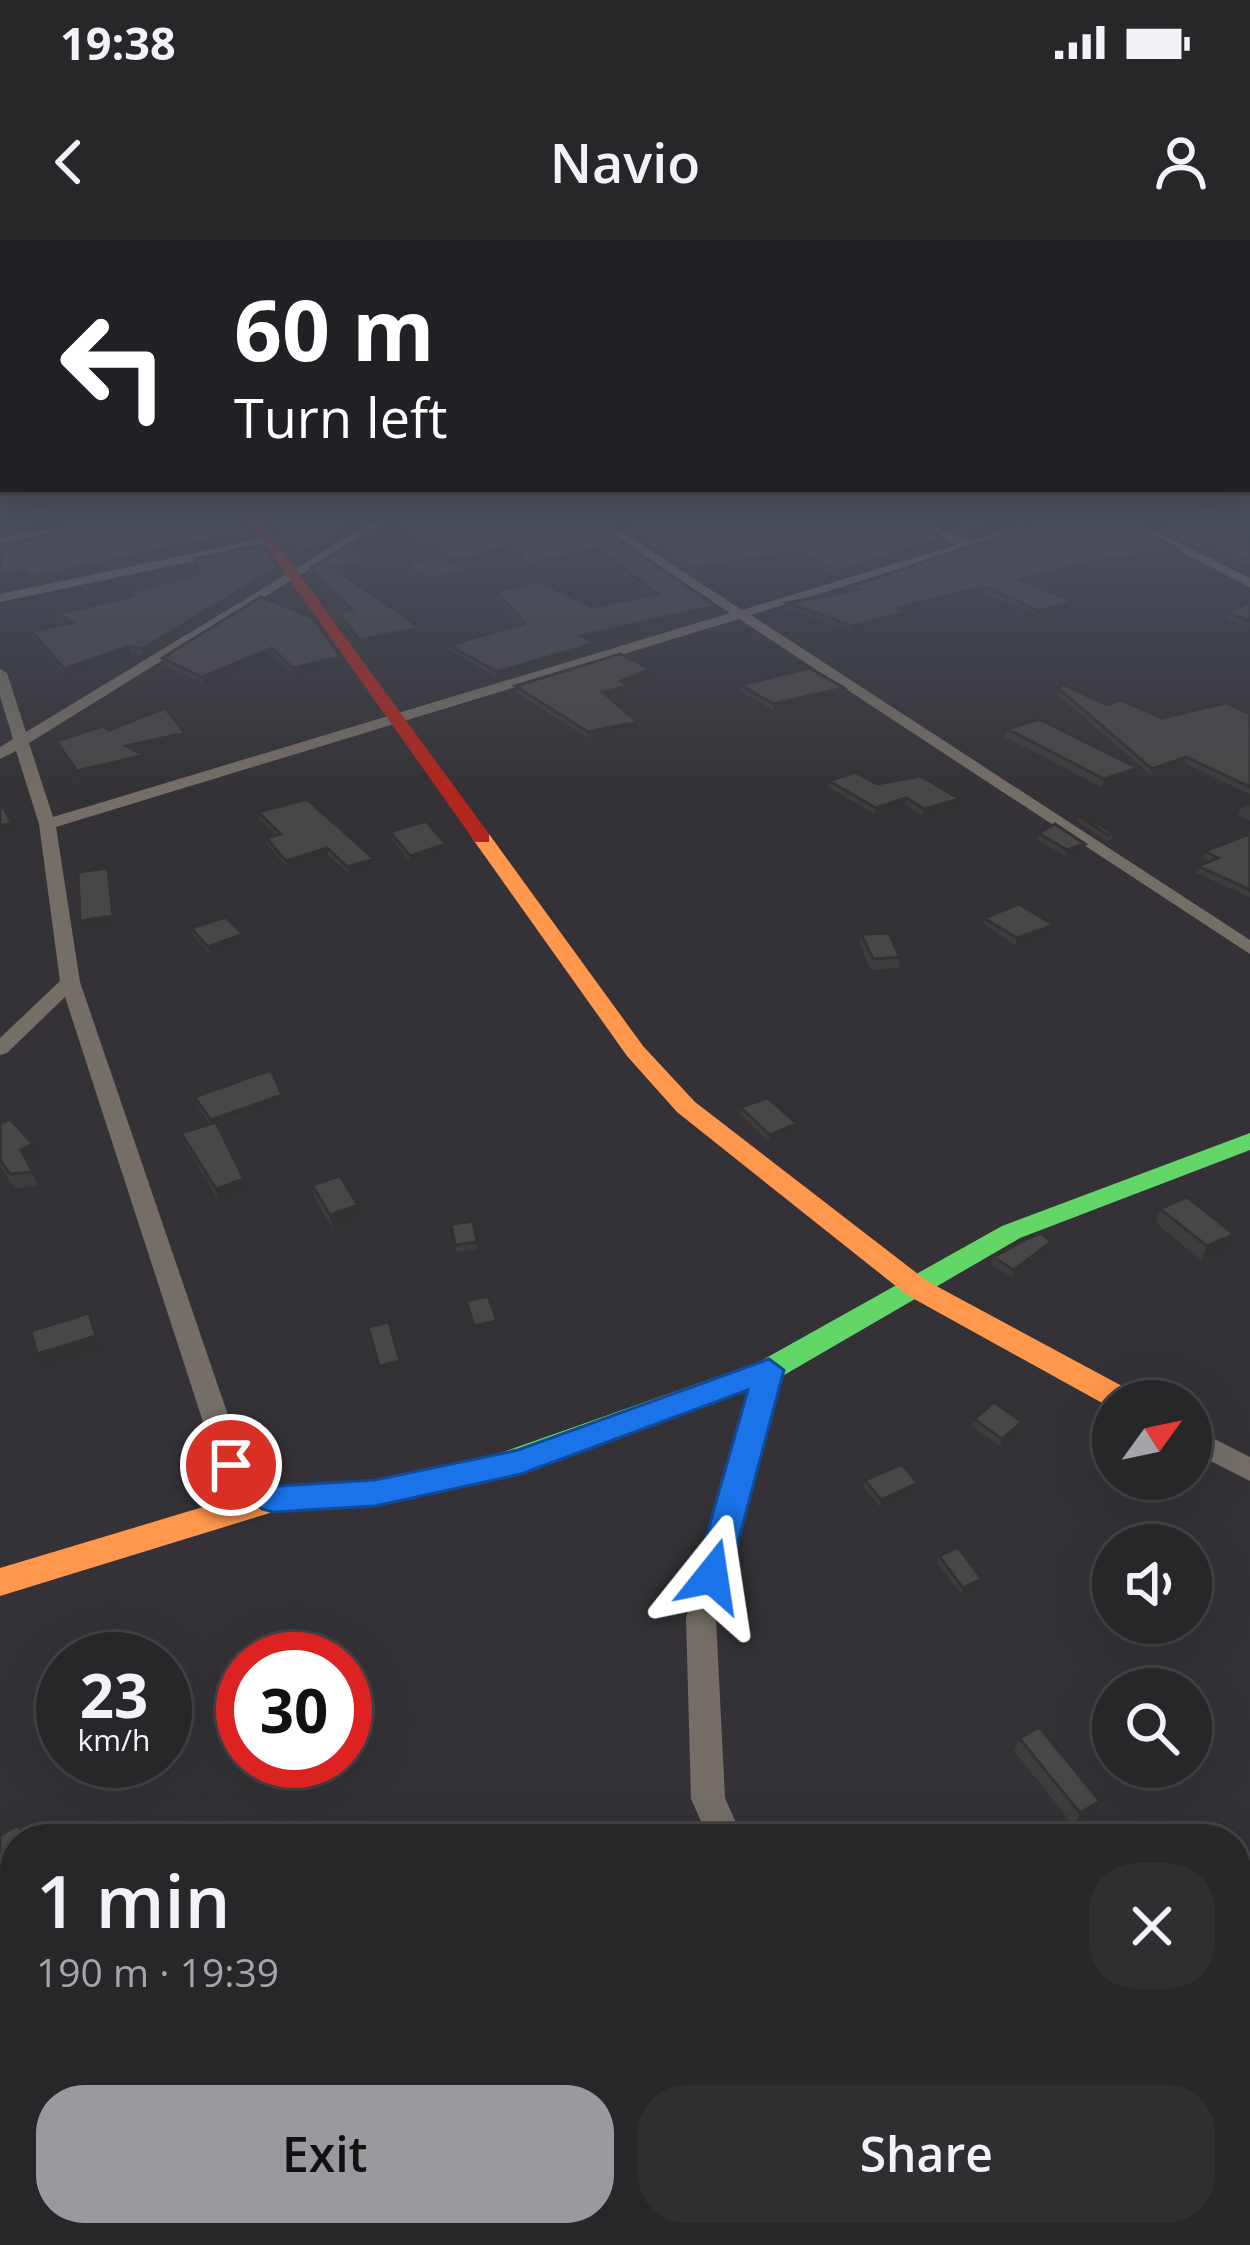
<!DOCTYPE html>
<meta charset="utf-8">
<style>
:root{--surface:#272628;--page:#2f2e30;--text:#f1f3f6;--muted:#a4a5a8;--line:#434345;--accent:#9b999d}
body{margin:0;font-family:"Open Sans",sans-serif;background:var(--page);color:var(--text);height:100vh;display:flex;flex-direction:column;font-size:45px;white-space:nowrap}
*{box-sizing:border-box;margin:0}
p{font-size:39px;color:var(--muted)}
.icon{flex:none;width:66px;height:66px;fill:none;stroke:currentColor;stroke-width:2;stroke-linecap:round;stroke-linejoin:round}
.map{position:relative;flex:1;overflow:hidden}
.panel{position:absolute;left:0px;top:1584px;width:1251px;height:423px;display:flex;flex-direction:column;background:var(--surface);border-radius:48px 48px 0 0;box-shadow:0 12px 48px #0002,0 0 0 3px var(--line)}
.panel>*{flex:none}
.banner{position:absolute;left:0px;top:0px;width:1251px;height:252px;box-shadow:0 12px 48px #0002,0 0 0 3px var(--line);background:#202124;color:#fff;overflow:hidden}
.needle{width:78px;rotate:57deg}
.controls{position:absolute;left:1092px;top:1140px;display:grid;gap:24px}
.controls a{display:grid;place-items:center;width:120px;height:120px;border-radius:50%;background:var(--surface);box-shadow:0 12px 48px #0002,0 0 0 3px var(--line);font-size:60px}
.speed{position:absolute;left:36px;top:1392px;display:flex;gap:24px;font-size:60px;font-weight:700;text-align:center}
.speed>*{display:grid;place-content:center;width:156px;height:156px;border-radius:50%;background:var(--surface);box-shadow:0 12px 48px #0002,0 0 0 3px var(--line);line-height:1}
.speed small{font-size:30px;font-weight:400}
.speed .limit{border:18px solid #d22;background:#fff;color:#111}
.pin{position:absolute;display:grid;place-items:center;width:102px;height:102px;color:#fff;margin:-51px;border:6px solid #fff;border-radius:50%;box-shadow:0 3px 12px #0007}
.me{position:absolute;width:132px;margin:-66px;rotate:15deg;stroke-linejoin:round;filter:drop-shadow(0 0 9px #0008)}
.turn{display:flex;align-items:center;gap:42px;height:252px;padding:0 36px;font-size:54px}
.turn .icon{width:156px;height:156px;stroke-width:2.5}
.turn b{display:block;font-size:84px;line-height:102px}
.round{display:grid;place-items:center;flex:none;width:126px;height:126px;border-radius:48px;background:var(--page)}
.summary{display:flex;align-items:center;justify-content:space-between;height:204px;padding:0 36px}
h1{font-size:72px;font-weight:600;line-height:90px}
.action{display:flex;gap:24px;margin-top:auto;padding:24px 36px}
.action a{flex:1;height:138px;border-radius:48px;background:var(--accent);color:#111;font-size:48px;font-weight:600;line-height:138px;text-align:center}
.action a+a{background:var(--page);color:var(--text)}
.status{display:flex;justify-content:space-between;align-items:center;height:84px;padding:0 60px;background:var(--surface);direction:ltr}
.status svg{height:33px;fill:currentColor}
header{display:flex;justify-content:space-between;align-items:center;height:156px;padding:0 36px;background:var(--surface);font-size:54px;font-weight:600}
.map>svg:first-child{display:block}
</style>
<div class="status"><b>19:38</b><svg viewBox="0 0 49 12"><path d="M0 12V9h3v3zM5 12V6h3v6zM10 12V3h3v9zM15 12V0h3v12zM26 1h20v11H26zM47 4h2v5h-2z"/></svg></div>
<header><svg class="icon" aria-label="back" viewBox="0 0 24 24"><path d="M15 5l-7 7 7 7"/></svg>Navio<svg class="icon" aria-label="person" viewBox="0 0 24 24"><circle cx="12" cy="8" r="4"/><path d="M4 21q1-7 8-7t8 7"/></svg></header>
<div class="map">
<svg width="1250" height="2005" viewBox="0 0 1250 2005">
<rect width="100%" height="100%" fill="#343236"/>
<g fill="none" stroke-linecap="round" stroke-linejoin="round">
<path fill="#756e66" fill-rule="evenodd" d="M137,275H161L0,306V298Z
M384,275H397L29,503L53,577L730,373L584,275H596L742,370L956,305L894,275H908L968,302L1058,275H1074L751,375L1250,700V714L739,379L56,587L80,742L243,1219L283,1251L287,1259L283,1267C261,1275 228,1243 217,1225L65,757L7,813L0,815V798L60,741L39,584L16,511L0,519V507L13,499L0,456V429L7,433L26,492Z
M1109,275H1123L1250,338V347Z
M266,298L270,305L0,362V354Z
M769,1120L778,1123L782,1130L716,1378L725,1558L743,1599H709L691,1559L686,1378L756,1130L760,1123Z
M1191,1187L1250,1217V1241L1191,1211Z
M862,1992H904L909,2005H867Z"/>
<path fill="#63d668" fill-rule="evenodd" d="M1250,893V910L1020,998L779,1138L497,1239L486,1236L481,1227L486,1218L759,1122L1002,986Z"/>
<path fill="#ff974d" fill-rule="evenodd" d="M475,594H489L643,806L695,862L927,1041L1135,1153L1139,1161H1113V1169L907,1055L677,872L627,816L472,598Z
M497,1215L508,1218L513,1227L508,1236L375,1266L273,1272L0,1356V1328L273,1246L375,1240Z"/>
<path fill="#b3261e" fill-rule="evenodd" d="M244,275H256L489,594V602H475Z"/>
</g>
<path fill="#3f3c3d" d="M263,275H376L298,322Z
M583,275L716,372L590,400L596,403V409L497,438L450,410L449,405L521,385L497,358V352L592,367L652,355L598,314L527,331L513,311L456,325L389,285L388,280Z
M604,275H894L944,304L838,336L795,316L694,333Z
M918,275H1043L968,297Z
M1132,275H1250V325L1204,310Z
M373,295L353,308L371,320L372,326L339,332L421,394L360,406L339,378V373L348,371L312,333L311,328Z
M1177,315L1090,327L1029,343L1073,367L1038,376L984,353L905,371L906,378L853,391L787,369V363L852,351V346Z
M405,324L467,337L431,345L405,329Z
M277,328L278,334L143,416L131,413L66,436L33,398L31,391L65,384L59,381L57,374L128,357L127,353Z
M261,357L341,417L342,424L294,435L273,415L204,444L164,425L162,418Z
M1250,361V387L1227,379L1229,373Z
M651,429V435L627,445L628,452L608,457L637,482V488L588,498L516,452L515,446Z
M741,445L844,448L843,454L773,470L740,451Z
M1059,449L1107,465L1162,478L1250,474V554L1184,523L1151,535L1058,455Z
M1007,489L1136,536L1102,547L1005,497Z
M109,490L185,493L186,499L134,510L145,515L146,521L79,537L58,507L56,501Z
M829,541L877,544L959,565L923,576L905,564L875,574L828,547Z
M1250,565V581L1238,576L1240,569Z
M258,572L374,626L348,633L328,614L287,627L267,604L266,598L276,595L259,579Z
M1079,576L1114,593L1112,599L1107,601L1078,582Z
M390,592L446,604L447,610L410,622L391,598Z
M1038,593L1083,610L1066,616L1037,600Z
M1250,594V657L1196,633L1198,626L1210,621L1203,618L1205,611Z
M984,678L1052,691L1016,705L983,684Z
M191,688L243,694L244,700L209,713L192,694Z
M861,694L900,717L899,728L871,730L860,705Z
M282,855L283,862L217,886L244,939L247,951L219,961L185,904L181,893L210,884L196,864L194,857Z
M740,867L796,891L769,902L740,874Z
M0,884L38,918L28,923L38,946L15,948L0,927Z
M312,945L358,965L360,979L333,989L315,959Z
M1160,969L1234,994L1229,1008L1202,1021L1156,983Z
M473,981L477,1009L456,1012L451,984Z
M1051,1002L1049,1009L1012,1037L992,1025L993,1017Z
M974,1179L1022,1182L1020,1190L1000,1206L972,1186Z
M865,1240L916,1251L880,1267L864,1247Z
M939,1316L980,1346L962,1355L937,1323Z
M1019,1498L1100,1561L1094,1573L1074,1586L1014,1511Z"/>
<path fill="#333132" d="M367,275H376L298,322L297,316Z
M1027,275H1043L968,297L969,292Z
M32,283L34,288L0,294V289Z
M373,290V295L350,311L349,306Z
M251,291L252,296L34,342L32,337Z
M944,299V304L838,336V331Z
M513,306V311L456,325V320Z
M598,308V314L527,331L526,325Z
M1178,309L1177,315L1090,327L1020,346L1021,340L1091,322Z
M796,311L795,316L694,333V328Z
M371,320L372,326L333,333V328Z
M277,328L278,334L143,416L142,409Z
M25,330L27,336L0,340V334Z
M466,332L467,337L431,345V339Z
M985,347L984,353L897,373L898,368Z
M1074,361L1073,367L1038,376L1039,371Z
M716,366V372L581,402V396Z
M906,372V378L853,391V386Z
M421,388V394L360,406L359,400Z
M596,403V409L497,438V432Z
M130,406L131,413L66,436L64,429Z
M272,408L273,415L204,444L202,437Z
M341,417L342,424L294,435L293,428Z
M651,429V435L621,447V441Z
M628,446V452L603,458V452Z
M844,448L843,454L773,470V464Z
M637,482V488L588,498V492Z
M185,493L186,499L127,512L126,506Z
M145,515L146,521L79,537L77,531Z
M1186,517L1184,523L1151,535L1152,529Z
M1138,528L1136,536L1102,547L1104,539Z
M906,558L905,564L875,574L876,568Z
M960,559L959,565L923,576L924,569Z
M12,583L14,589L0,592V586Z
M446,604L447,610L410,622V616Z
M1085,604L1083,610L1066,616L1067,610Z
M327,608L328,614L287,627L286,621Z
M374,619V626L348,633L347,627Z
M108,628L115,687L83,691L80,681Z
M1054,685L1052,691L1016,705L1017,698Z
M243,694L244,700L209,713L208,707Z
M282,855L283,862L212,887L211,880Z
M797,884L796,891L769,902L770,895Z
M33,904L38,918L26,924L21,910Z
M244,939L247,951L219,961L216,949Z
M358,965L360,979L333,989L330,975Z
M1234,994L1229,1008L1202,1021L1207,1006Z
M1051,1002L1049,1009L1012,1037L1014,1030Z
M89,1073L101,1110L43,1128L37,1114Z
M497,1081V1088L475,1093L474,1086Z
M400,1121L401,1128L380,1133L379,1126Z
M1022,1182L1020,1190L1000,1206L1002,1199Z
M918,1243L916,1251L880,1267L881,1260Z
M982,1339L980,1346L962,1355L963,1348Z
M1100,1561L1094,1573L1074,1586L1080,1573Z"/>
<path fill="#494647" stroke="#333132" stroke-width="3" d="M0,275H24L32,283L0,289Z
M140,275H239L251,291L32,337L25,330L0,334V305Z
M266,275H367L297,316Z
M395,275H583L716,366L581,396L596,403L497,432L449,405L525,383L497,352L539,341L592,367L657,354L598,308L526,325L513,306L456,320L388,280Z
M612,275H894L944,299L838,331L796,311L694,328Z
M931,275H1027L969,292Z
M1063,275H1113L1178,309L1091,322L1021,340L1074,361L1039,371L985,347L898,368L906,372L853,386L787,363L860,349L852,346Z
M1143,275H1250V319L1205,305Z
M373,290L349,306L371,320L333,328L421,388L359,400L339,373L352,370L311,328Z
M261,305L277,328L142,409L130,406L64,429L31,391L72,383L57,374L132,356L127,353L199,334L195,319Z
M440,315L466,332L431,339L405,324Z
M261,357L312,377L341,417L293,428L272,408L202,437L162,418Z
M1250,361V381L1229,373Z
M620,414L651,429L621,441L628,446L603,452L637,482L588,492L515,446Z
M809,428L844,448L773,464L741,445Z
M1062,444L1107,465L1121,460L1162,478L1226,463L1250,474V547L1186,517L1152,529L1059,449Z
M165,468L185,493L126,506L145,515L77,531L56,501L103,486L109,490Z
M1039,479L1138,528L1104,539L1007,489Z
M855,532L877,544L921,536L960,559L924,569L906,558L876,568L829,541Z
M307,559L374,619L347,627L327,608L286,621L266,598L281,594L258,572Z
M0,561L12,583L0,586Z
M1081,575L1114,593L1108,595L1079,576Z
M426,581L446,604L410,616L390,592Z
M1055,584L1085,604L1067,610L1038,593Z
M1250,594V650L1198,626L1218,618L1205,611Z
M108,628L113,676L80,681L78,632Z
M1019,664L1054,685L1017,698L984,678Z
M226,677L243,694L208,707L191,688Z
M889,693L900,717L873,719L861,694Z
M271,830L282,855L211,880L194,857Z
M768,858L797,884L770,895L740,867Z
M10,879L33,904L21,910L33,932L10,934L0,920V884Z
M216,882L244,939L216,949L181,893Z
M340,936L358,965L330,975L312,945Z
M1187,957L1234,994L1207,1006L1160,969Z
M473,981L477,1002L455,1005L451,984Z
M1041,993L1051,1002L1014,1030L993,1017L1028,998Z
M488,1056L497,1081L474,1086L466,1061Z
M89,1073L96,1096L37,1114L31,1091Z
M389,1082L400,1121L379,1126L368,1087Z
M994,1162L1022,1182L1002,1199L974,1179Z
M902,1224L918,1243L881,1260L865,1240Z
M958,1307L982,1339L963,1348L939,1316Z
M1039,1487L1100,1561L1080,1573L1019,1498Z
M19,1585L23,1599H15V1660L0,1616V1595Z
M15,1669V1695L8,1673Z"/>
<linearGradient id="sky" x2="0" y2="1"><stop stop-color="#1d1c1e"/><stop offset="0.5" stop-color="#4a4f5d"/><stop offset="1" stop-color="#4a4f5d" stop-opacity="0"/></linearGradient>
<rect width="1250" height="555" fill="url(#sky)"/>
<path fill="#1a73e8" stroke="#114b97" stroke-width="3" d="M769,1119L784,1130L729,1336L724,1347L712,1351L700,1347L695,1336L748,1150L521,1234L375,1266L273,1272L262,1269L215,1225L231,1212L279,1246L375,1240L518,1210Z"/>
</svg>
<div class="controls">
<a><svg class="needle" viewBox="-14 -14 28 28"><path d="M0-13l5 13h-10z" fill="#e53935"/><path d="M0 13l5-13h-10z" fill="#a4a5a8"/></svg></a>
<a><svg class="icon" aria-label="sound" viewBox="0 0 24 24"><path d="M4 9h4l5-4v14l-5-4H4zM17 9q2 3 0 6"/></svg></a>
<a><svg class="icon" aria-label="search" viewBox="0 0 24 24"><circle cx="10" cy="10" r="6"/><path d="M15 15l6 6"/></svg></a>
</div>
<div class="speed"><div>23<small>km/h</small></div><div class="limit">30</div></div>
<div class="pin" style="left:231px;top:1225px;background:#d93025"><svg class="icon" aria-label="arrive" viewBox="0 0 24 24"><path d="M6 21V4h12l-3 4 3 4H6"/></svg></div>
<svg class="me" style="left:712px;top:1336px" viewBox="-20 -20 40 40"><path d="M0-17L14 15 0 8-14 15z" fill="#1a73e8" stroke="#fff" stroke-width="4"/></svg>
<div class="banner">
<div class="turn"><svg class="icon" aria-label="left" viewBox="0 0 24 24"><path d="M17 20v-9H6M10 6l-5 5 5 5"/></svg><div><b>60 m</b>Turn left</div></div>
</div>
<section class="panel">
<div class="summary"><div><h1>1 min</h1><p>190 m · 19:39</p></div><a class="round"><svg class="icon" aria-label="close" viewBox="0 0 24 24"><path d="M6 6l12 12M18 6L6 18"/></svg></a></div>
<div class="action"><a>Exit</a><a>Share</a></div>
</section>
</div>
